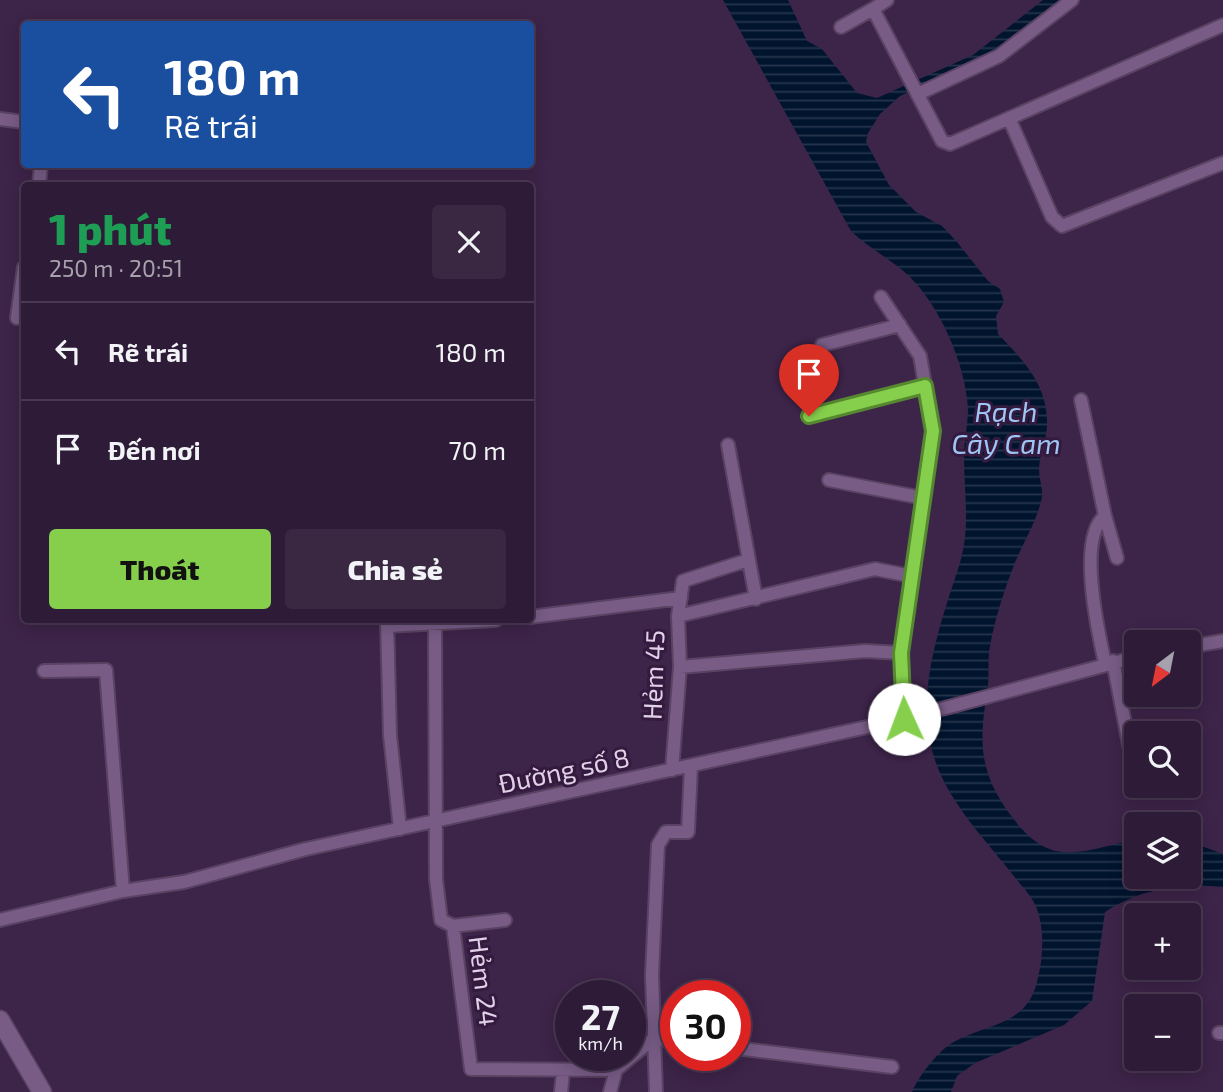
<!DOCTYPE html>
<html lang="vi">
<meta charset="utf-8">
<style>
:root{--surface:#2e1b37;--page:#3a2842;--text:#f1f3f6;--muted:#a7a1ad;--line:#493952;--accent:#85cf4c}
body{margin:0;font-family:"Exo 2",sans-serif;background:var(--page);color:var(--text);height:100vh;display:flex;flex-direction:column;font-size:26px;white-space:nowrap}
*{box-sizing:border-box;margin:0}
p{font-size:23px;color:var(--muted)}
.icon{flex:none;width:38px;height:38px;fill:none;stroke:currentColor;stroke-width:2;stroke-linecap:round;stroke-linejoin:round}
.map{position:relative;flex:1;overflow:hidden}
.drawer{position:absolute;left:21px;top:182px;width:513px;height:441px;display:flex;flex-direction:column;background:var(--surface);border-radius:7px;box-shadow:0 4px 18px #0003,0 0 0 2px var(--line)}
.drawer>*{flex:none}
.top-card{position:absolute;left:21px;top:21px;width:513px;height:147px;border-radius:7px;box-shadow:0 4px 18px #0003,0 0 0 2px var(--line);background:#1a4fa0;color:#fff;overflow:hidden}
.needle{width:46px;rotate:212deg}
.controls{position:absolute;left:1124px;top:630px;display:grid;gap:14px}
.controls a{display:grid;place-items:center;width:77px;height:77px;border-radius:7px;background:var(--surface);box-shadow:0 4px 18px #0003,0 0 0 2px var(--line);font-size:35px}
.speed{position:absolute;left:555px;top:980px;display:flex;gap:14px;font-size:35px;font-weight:700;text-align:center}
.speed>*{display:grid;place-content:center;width:91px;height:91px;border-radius:50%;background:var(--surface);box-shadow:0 4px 18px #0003,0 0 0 2px var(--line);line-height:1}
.speed small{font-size:18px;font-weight:400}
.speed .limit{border:10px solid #d22;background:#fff;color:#111}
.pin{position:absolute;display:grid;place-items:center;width:60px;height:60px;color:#fff;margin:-72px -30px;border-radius:50% 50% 50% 0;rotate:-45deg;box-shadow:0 0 7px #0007}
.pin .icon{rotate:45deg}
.me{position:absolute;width:77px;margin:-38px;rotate:358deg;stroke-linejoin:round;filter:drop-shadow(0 0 5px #0008)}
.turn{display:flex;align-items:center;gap:24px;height:147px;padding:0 28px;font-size:32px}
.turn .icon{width:91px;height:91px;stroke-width:2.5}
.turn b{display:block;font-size:49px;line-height:60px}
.round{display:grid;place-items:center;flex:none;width:74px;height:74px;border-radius:7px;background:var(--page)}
.summary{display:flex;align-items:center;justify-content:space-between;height:119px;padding:0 28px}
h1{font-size:42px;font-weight:800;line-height:52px;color:#1e9e55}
.cta{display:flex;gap:14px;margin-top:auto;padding:14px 28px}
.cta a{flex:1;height:80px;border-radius:7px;background:var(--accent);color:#111;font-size:28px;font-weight:800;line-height:80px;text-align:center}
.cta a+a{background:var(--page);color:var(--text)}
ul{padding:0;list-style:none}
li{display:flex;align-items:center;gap:21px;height:98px;padding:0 28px;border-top:2px solid var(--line)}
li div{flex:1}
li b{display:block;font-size:26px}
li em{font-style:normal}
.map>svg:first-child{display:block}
</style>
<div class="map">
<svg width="1223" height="1092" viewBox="0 0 1223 1092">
<defs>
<pattern id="water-rules" width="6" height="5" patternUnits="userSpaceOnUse" patternTransform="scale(1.75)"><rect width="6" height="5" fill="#00142e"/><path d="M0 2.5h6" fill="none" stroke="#25354c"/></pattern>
</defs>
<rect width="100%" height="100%" fill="#3d2449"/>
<path fill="url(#water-rules)" d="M723,0H788L807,41L822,49L857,93L877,98L973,55L1043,0H1065L990,57L900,96L880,114L868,133L866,142L889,185L916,212L942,226L957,242L988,281L1000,289L1004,302L996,316L998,334C1023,360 1048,385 1047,424C1047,439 1039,455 1039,470C1039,479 1043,488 1042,497C1037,522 1023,542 1014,565C1004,591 995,618 990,646C987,661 990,678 987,693C979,742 979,771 1009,813C1022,831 1039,850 1063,852C1087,854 1112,844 1136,839V877H1188V841L1223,854V887C1182,882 1140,889 1105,912L1092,1001L1064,1025L975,1063L957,1076L951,1092H912C919,1076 937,1052 952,1043C986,1023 1026,1027 1037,982C1043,959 1045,931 1037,909C1033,897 1021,885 1013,875C984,838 948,802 934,757C914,695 940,625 959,566C971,530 964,493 964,456C964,440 968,424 968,409C966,365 940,306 909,276C891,259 868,248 851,231Z"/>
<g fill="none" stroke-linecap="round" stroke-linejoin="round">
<g stroke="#594262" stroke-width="16">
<path id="street" d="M887,0L873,9L942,141L950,144L1223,25
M841,27L873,9
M920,93L999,56L1072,0
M1009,118L1052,217L1062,226L1223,163
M0,119L24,122
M39,186L41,164
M881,297L920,356L933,431L901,653L904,719
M17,318L24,267
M822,345L900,325
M1081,400L1105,516C1077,537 1098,632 1105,663
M809,416L925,386
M728,445L756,599
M829,480L923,498
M1105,516L1117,558
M678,616L875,569L911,576
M530,617L681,598
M387,620L390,735L400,829
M435,624L436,879L441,920L453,926L471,1069L616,1070L654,1038L676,1041
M387,626L496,620
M1188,647L1223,641
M1113,661L1132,760
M680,667L865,651L901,653
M44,671L106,670L123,891
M672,770L680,667L678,616L683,581L748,560
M0,920L123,891L184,882L306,849L904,719L1136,657
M453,926L505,920
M1219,1033H1223
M735,1048L892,1067
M561,1092L563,1072
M610,1092L616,1070
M656,1092L652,975L658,845L666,832H688L691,766"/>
</g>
<g stroke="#594262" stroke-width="21">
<path id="secondary" d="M0,1020L42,1092"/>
</g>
<use href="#street" stroke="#785c86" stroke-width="12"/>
<use href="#secondary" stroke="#785c86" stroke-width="18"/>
</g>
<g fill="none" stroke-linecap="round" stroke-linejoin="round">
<g stroke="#568731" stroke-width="18">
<path id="route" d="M809,416L925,386L933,431L901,653L904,719"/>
</g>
<use href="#route" stroke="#85cf4c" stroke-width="12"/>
</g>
<g text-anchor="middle" stroke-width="6" stroke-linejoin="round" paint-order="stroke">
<g font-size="26" fill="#e0d1e8" stroke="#331a3e">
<text transform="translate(654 675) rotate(-88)" y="9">Hẻm 45</text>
<text transform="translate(564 771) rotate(-12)" y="9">Đường số 8</text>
<text transform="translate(483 981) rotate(83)" y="9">Hẻm 24</text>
</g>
<g font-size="28" font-style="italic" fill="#9fc5f4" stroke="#331a3e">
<text x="1006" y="422">Rạch<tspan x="1006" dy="32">Cây Cam</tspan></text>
</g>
</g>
</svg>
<div class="controls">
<a><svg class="needle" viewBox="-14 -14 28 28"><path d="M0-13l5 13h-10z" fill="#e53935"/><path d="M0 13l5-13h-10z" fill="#a7a1ad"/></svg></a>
<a><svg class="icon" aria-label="search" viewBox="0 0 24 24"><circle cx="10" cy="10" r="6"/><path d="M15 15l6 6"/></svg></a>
<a><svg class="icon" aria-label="layers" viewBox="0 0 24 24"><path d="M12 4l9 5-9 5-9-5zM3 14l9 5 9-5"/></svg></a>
<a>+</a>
<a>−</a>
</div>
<div class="speed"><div>27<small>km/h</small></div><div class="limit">30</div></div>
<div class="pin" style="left:809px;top:416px;background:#d93025"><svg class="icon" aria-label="arrive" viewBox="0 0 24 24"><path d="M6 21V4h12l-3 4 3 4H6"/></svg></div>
<svg class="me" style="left:904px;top:719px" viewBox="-20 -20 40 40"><circle r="19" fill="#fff"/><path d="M0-13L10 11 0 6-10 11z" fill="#85cf4c"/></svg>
<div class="top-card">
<div class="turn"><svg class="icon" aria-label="left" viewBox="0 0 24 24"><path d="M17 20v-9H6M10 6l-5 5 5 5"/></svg><div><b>180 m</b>Rẽ trái</div></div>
</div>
<section class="drawer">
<div class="summary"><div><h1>1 phút</h1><p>250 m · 20:51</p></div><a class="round"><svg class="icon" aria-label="close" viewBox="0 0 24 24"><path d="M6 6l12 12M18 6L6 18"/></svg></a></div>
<ul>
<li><svg class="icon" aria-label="left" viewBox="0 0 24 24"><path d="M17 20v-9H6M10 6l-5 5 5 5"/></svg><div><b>Rẽ trái</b></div><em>180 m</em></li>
<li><svg class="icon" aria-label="arrive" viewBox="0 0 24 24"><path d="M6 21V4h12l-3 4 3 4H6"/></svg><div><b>Đến nơi</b></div><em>70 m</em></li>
</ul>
<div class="cta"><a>Thoát</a><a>Chia sẻ</a></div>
</section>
</div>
